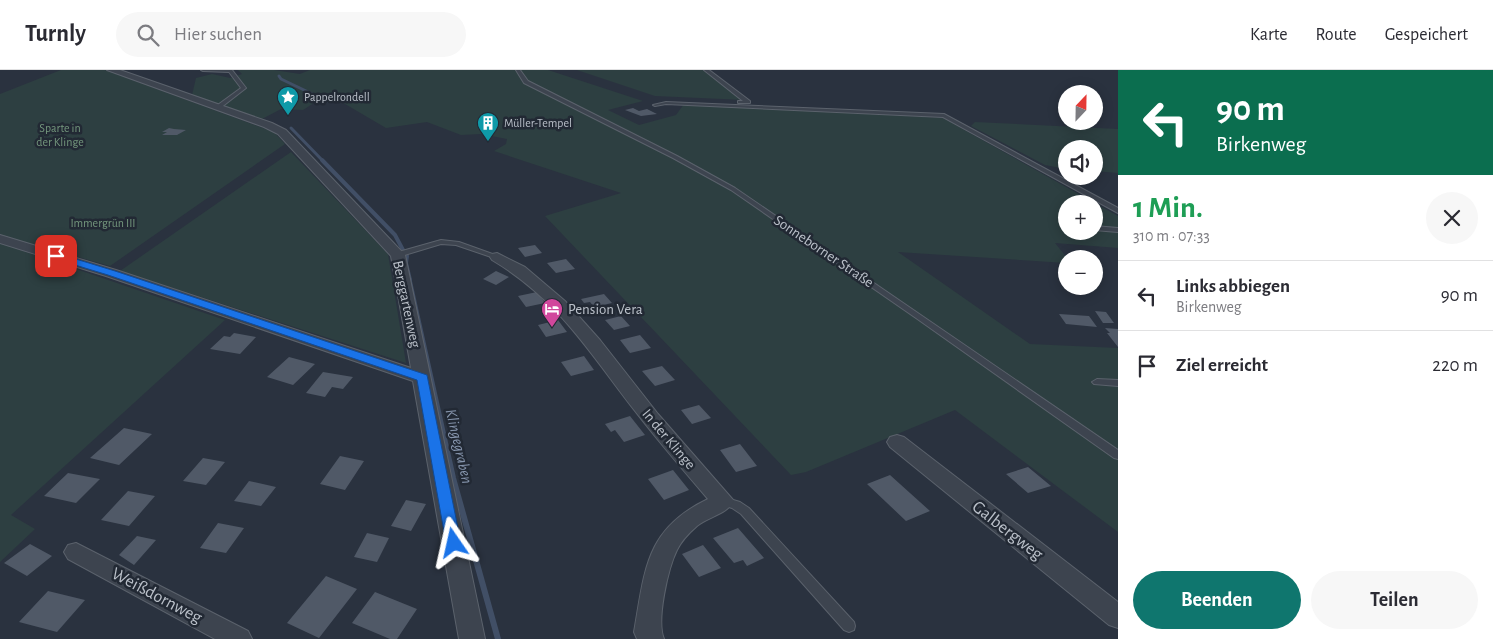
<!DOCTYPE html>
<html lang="de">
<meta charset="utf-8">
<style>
:root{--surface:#fff;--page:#f7f7f7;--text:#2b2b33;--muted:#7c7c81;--line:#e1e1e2;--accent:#0f766e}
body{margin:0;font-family:"Alegreya Sans",sans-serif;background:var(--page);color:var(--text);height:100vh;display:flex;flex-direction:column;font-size:19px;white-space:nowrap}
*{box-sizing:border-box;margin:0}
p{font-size:16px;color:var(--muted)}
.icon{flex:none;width:28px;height:28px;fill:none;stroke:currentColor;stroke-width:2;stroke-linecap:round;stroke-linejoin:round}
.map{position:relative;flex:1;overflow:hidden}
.side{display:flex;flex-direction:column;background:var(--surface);width:375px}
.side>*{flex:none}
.top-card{background:#0b6e4f;color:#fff;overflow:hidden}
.needle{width:32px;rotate:22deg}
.tools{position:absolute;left:1058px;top:15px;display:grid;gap:10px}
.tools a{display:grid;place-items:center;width:45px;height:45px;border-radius:50%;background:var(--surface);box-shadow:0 2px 12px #0003;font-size:25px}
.pin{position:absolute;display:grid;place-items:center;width:42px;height:42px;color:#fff;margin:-21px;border-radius:10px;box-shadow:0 2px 8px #0006}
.me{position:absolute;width:55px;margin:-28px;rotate:349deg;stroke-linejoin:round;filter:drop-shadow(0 0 4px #0008)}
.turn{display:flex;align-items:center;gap:18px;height:105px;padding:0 15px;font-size:22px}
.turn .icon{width:65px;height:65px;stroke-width:2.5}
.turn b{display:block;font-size:35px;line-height:42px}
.round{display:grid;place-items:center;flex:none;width:52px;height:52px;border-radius:26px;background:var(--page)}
.summary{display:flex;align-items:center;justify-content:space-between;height:85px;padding:0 15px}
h1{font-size:30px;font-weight:700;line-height:38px;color:#1e9e55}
.action{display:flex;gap:10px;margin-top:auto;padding:10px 15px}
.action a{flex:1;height:58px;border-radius:30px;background:var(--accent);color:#fff;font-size:20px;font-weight:700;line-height:58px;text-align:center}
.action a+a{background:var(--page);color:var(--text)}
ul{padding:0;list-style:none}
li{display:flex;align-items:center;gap:15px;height:70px;padding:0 15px;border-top:1px solid var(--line)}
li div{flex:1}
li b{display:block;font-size:19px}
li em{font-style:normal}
header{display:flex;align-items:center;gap:30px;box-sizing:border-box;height:70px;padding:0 25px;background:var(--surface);border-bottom:1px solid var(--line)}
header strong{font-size:24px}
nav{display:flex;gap:28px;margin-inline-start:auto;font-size:18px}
.search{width:350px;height:45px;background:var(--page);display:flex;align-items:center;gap:12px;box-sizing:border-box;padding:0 18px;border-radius:28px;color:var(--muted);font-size:19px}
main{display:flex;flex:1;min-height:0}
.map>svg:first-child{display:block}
</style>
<header>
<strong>Turnly</strong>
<div class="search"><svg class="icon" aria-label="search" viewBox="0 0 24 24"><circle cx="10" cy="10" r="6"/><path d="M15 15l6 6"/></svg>Hier suchen</div>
<nav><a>Karte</a><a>Route</a><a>Gespeichert</a></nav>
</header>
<main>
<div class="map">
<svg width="1118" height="569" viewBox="0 0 1118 569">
<rect width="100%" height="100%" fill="#2a323f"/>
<path fill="#2d3f41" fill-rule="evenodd" d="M61,0H105L274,62L285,74L110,196L0,165V24Z
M238,0H274L300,4L310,0H548L643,31L608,40L639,55L676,45L684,34L943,48L1118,146V178L1055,173L1068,189H1066V193L898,182L1030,274L1118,278V462L955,340L806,402L791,405L545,146L621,123L494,81L506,74L507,69L481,64L461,65L427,52L386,58L328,24L303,40L281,39L262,49L192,25L196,8L212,4L230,8L242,4ZM1066,134H1094V161H1066Z
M577,0H707L745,30L655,26Z
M975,52L1118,59V103L1094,101V79H1066V99L1045,95L971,56Z
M291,82L388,184L406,293L120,201Z
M0,173L225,250L11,445L35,459L0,492Z"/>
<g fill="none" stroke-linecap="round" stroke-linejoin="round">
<path stroke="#414f66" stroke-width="3" d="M279,6L281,9L327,31
M291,58L323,91"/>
<path stroke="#414f66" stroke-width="4" d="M322,90L395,165L403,180
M407,186L406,193L410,210"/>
<path stroke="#414f66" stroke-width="5" d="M409,209L444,366"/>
<path stroke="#414f66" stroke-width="6" d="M443,364L453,408L498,569"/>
</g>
<path fill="#505967" d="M633,38L639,41L647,39L657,44L641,46L625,40Z
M169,58L174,59L186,60L177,65H162L167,62H162Z
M535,175L542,183L525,187L518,178Z
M566,189L575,199L556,203L547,193Z
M496,201L509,207L496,215L483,209Z
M537,222L545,233L526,237L518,226Z
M604,224L612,233L594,237L590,232L584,233L581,229Z
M1095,241L1106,242L1114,253H1103Z
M1059,244L1089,246L1097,257L1066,254Z
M621,246L630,256L614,260L605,250Z
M558,250L567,262L546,267L538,255Z
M1105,258L1118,259V277L1107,263H1110Z
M234,263L256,267L240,284L210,279L224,266L230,267Z
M640,265L651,278L630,283L620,270Z
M584,286L594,300L571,306L561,292Z
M289,287L315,294L293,315L267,307Z
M662,296L675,310L655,316L642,301Z
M323,302L353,307L343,319L332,317L325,327L306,323Z
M699,335L711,348L692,354L681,340Z
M630,346L645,365L624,372L615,360L611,362L605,354Z
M124,358L152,364L119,395L90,388Z
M740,374L757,396L736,402L720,380Z
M340,386L364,391L345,420L320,414Z
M203,388L225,392L206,415L183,411Z
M1028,397L1051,416L1028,423L1006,404Z
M673,400L689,420L664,430L648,409Z
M68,403L100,409L76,433L44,426Z
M890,405L930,441L906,451L867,414Z
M249,411L276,417L261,436L234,431Z
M128,421L155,426L129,456L101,450Z
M406,430L426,434L411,461L391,456Z
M218,453L244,458L226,483L200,478Z
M738,458L764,488L747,496L743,490L734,493L713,468Z
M367,463L389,468L377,492L354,487Z
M137,466L156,470L134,495L119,485Z
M30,474L52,486L27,506L4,493Z
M703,475L721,498L699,507L682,484Z
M326,506L357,519L319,568L287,553Z
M48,521L85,530L57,562L19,552Z
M375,522L417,539L397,569H390L352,553Z"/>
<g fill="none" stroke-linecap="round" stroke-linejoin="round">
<g stroke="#5b626c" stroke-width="2">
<path id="service" d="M201,0H232L246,18L219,39H215V37L241,18L229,2L203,1Z
M516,0H520L528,11L677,86L735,118L1118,380V389L1114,388L916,248L731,120L673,88L524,13Z
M704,0H709L750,31V33H738V31H743Z
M666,32L944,44L1118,138V143L943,47L666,34L655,36L653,35Z
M1066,154V158L1061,156L1062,155Z
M1094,156L1118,158V162L1094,160Z
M441,170L459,172L501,187L497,189L456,175L441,174L398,187L394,185L395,183Z
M1097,309L1118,310V316L1094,314L1092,312Z
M723,427L740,432L749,438L854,552L855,556L854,560L849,562L844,560L741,444L732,438L719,434L718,431L719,428Z"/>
</g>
<g stroke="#5b626c" stroke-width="2">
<path id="minor" d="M107,0H120L272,53L286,60L405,185L485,569H459L413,311L106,206L0,173V165L116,200L411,298L391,186L278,64L264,57Z
M497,183L525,197L565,231L600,270L658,344L734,431C727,444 708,447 697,456C689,463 682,470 677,480C668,498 656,551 664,569H637L634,562C645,500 645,459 708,429C683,400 658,371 635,341C589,282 558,229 492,190L490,187L492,184Z
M897,365L904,367L1118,532V558L1109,555L890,377L887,372L890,367Z
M76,473L248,561L252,569H215L68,489L64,482L68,475Z"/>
</g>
<use href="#service" fill="#3d444f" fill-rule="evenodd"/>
<use href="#minor" fill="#3d444f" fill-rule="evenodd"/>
</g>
<path fill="#1a73e8" stroke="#114b97" d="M56,183L115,201L427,305L461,473L459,477L454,479L448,477L446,473L417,310L108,205L52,188L51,186Z"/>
<defs>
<g id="sight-pin" transform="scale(1.125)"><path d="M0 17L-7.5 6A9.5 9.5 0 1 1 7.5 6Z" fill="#0f9aa8" stroke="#222934"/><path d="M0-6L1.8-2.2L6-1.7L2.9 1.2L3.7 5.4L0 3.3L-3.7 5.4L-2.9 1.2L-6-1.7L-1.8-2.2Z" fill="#fff"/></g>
<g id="building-pin" transform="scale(1.125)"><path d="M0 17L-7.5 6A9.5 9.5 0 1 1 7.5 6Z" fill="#0f9aa8" stroke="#222934"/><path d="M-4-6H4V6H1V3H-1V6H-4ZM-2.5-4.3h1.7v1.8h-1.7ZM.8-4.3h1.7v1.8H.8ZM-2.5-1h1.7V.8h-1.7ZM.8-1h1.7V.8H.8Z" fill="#fff"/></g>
<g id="hotel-pin" transform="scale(1.125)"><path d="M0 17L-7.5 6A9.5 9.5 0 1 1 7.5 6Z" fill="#d1479c" stroke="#222934"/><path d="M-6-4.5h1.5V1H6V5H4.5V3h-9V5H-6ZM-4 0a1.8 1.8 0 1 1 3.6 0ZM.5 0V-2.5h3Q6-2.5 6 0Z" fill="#fff"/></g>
</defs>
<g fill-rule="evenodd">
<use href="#sight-pin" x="288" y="27"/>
<use href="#building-pin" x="488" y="53"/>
<use href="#hotel-pin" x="552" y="239"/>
</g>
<g text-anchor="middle" stroke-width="5" stroke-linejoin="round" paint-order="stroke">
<g font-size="12" fill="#bac0c9" stroke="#222934" text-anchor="start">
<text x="304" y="31">Pappelrondell</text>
<text x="504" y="57">Müller-Tempel</text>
</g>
<g font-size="12" fill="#74977d" stroke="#222934">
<text x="60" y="62">Sparte in<tspan x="60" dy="14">der Klinge</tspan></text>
<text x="103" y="157">Immergrün III</text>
</g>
<g font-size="15" fill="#bac0c9" stroke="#222934">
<text transform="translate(824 181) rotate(34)" y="5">Sonneborner Straße</text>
<text transform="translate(407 234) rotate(78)" y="5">Berggartenweg</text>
<text transform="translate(669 369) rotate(50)" y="5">In der Klinge</text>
</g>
<g font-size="15" fill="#bac0c9" stroke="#222934" text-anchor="start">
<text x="568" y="244">Pension Vera</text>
</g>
<g font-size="16" font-style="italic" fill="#8695ad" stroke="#222934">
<text transform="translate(460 376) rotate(77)" y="6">Klingegraben</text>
</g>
<g font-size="18" fill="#bac0c9" stroke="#222934">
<text transform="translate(1008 460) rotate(38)" y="6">Galbergweg</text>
<text transform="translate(157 525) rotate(28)" y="6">Weißdornweg</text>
</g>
</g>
</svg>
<div class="tools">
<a><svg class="needle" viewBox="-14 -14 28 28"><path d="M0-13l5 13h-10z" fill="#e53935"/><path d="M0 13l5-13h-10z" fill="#7c7c81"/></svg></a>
<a><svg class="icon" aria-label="sound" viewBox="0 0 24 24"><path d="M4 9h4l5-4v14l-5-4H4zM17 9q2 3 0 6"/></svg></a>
<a>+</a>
<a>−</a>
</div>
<div class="pin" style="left:56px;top:186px;background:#d93025"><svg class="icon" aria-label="arrive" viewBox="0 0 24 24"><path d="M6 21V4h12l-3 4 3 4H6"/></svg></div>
<svg class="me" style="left:454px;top:473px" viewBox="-20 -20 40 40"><path d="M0-17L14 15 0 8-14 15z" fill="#1a73e8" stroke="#fff" stroke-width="4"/></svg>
</div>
<section class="side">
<div class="top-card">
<div class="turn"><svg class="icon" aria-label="left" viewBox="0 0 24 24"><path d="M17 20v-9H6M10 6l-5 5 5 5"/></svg><div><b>90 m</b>Birkenweg</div></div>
</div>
<div class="summary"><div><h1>1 Min.</h1><p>310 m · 07:33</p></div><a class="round"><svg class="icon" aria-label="close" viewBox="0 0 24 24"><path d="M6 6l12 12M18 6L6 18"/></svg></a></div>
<ul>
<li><svg class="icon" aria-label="left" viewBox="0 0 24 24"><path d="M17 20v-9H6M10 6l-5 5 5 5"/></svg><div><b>Links abbiegen</b><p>Birkenweg</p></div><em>90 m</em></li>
<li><svg class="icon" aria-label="arrive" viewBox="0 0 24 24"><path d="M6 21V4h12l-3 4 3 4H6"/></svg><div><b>Ziel erreicht</b></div><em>220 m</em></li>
</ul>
<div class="action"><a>Beenden</a><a>Teilen</a></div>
</section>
</main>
